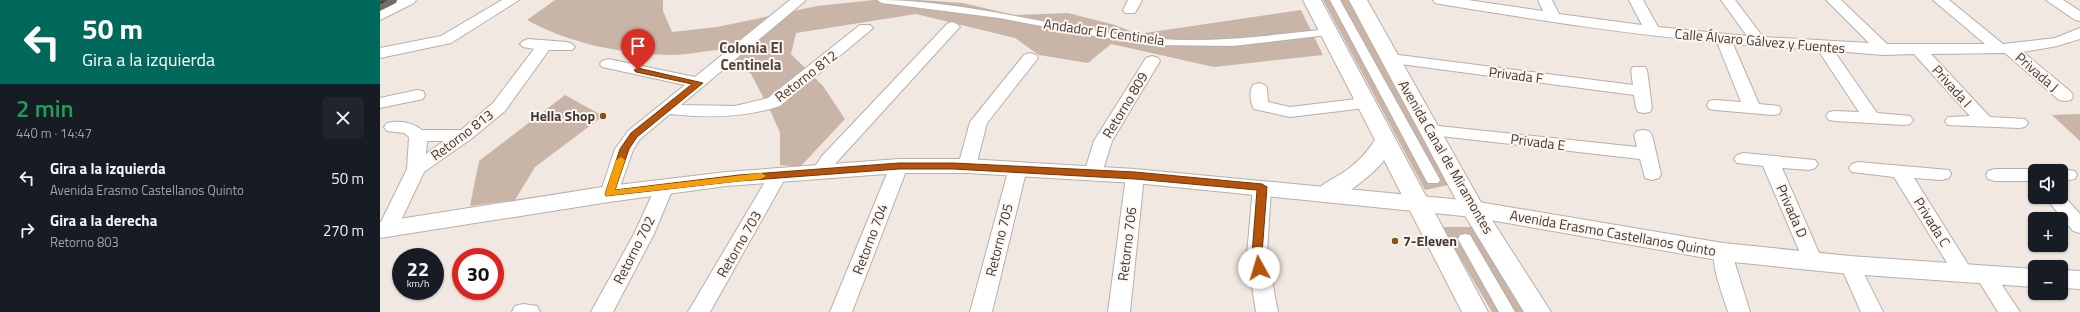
<!DOCTYPE html>
<html lang="es">
<meta charset="utf-8">
<style>
:root{--surface:#171b24;--page:#20242c;--text:#f1f3f6;--muted:#9ea1a6}
body{margin:0;font-family:"Titillium Web",sans-serif;background:var(--page);color:var(--text);height:100vh;display:flex;flex-direction:column;font-size:15px;white-space:nowrap}
*{box-sizing:border-box;margin:0}
p{font-size:13px;color:var(--muted)}
.icon{flex:none;width:22px;height:22px;fill:none;stroke:currentColor;stroke-width:2;stroke-linecap:round;stroke-linejoin:round}
.map{position:relative;flex:1;overflow:hidden}
.details{display:flex;flex-direction:column;background:var(--surface);width:380px}
.details>*{flex:none}
.banner{background:#00695c;color:#fff;overflow:hidden}
.tools{position:absolute;left:1648px;top:164px;display:grid;gap:8px}
.tools a{display:grid;place-items:center;width:40px;height:40px;border-radius:6px;background:var(--surface);box-shadow:0 1px 3px #0004;font-size:20px}
.speed{position:absolute;left:12px;top:248px;display:flex;gap:8px;font-size:20px;font-weight:700;text-align:center}
.speed>*{display:grid;place-content:center;width:52px;height:52px;border-radius:50%;background:var(--surface);box-shadow:0 1px 3px #0004;line-height:1}
.speed small{font-size:10px;font-weight:400}
.speed .limit{border:6px solid #d22;background:#fff;color:#111}
.pin{position:absolute;display:grid;place-items:center;width:34px;height:34px;color:#fff;margin:-41px -17px;border-radius:50% 50% 50% 0;rotate:-45deg;box-shadow:0 0 4px #0007}
.pin .icon{rotate:45deg}
.me{position:absolute;width:44px;margin:-22px;rotate:354deg;stroke-linejoin:round;filter:drop-shadow(0 0 3px #0008)}
.turn{display:flex;align-items:center;gap:14px;height:84px;padding:0 16px;font-size:18px}
.turn .icon{width:52px;height:52px;stroke-width:2.5}
.turn b{display:block;font-size:28px;line-height:34px}
.round{display:grid;place-items:center;flex:none;width:42px;height:42px;border-radius:6px;background:var(--page)}
.headline{display:flex;align-items:center;justify-content:space-between;height:68px;padding:0 16px}
h1{font-size:24px;font-weight:600;line-height:30px;color:#1e9e55}
ul{padding:0;list-style:none}
li{display:flex;align-items:center;gap:12px;height:52px;padding:0 16px}
li div{flex:1}
li b{display:block;font-size:15px}
li em{font-style:normal}
main{display:flex;flex:1;min-height:0}
.map>svg:first-child{display:block}
</style>
<main>
<section class="details">
<div class="banner">
<div class="turn"><svg class="icon" aria-label="left" viewBox="0 0 24 24"><path d="M17 20v-9H6M10 6l-5 5 5 5"/></svg><div><b>50 m</b>Gira a la izquierda</div></div>
</div>
<div class="headline"><div><h1>2 min</h1><p>440 m · 14:47</p></div><a class="round"><svg class="icon" aria-label="close" viewBox="0 0 24 24"><path d="M6 6l12 12M18 6L6 18"/></svg></a></div>
<ul>
<li><svg class="icon" aria-label="left" viewBox="0 0 24 24"><path d="M17 20v-9H6M10 6l-5 5 5 5"/></svg><div><b>Gira a la izquierda</b><p>Avenida Erasmo Castellanos Quinto</p></div><em>50 m</em></li>
<li><svg class="icon" aria-label="right" viewBox="0 0 24 24"><path d="M7 20v-9h11M14 6l5 5-5 5"/></svg><div><b>Gira a la derecha</b><p>Retorno 803</p></div><em>270 m</em></li>
</ul>
</section>
<div class="map">
<svg width="1700" height="312" viewBox="0 0 1700 312">
<rect width="100%" height="100%" fill="#f0e8e1"/>
<path fill="#c9b5a7" d="M175,0H283V11L292,32L337,27L437,6L494,0H539L583,3L634,15L688,13L735,25L758,34L921,10L943,55L834,67L731,44L708,63L659,55L635,38L536,14L416,33L411,54L443,86L465,119L420,167L400,165V133L391,112L371,74L338,50C323,51 307,55 292,55C243,54 190,44 147,20Z
M943,0H968L1068,185L1045,190Z
M185,95L223,116L155,167L135,200L90,206L99,161Z
M1700,114V141L1672,115Z
M1062,227H1095L1146,312H1112Z"/>
<g fill="none" stroke-linecap="round" stroke-linejoin="round">
<g stroke="#b7afa9" stroke-width="2">
<path id="pedestrian" d="M497,0C592,0 684,31 779,39C836,43 892,35 948,29L953,32L948,35L853,46L779,45L720,37L619,18L502,3Z
M950,0H960L1060,180L1058,183H1048L1046,180Z
M1085,234L1090,235L1135,312H1119L1078,239L1080,235Z"/>
</g>
<g stroke="#b7afa9" stroke-width="2">
<path id="minor" d="M18,0H36L34,3L0,20V10Z
M122,0H139L71,43L0,58V48L61,36Z
M410,0H426L301,105L355,106L388,98L480,25H490L493,28L400,106C364,118 327,118 290,114L260,139L253,150L236,198L229,200L222,198L220,194L235,149L248,131L305,85L222,67L220,64L222,61L228,59L315,77Z
M748,0H762L755,13H745L743,10Z
M1053,0H1088L1163,11L1158,0H1172L1179,14L1262,25L1249,0H1263L1278,27L1367,36L1341,0H1355L1383,37L1489,43L1446,0H1461L1507,44H1605L1553,0H1569L1623,44L1675,38L1700,28V39L1677,46L1643,52L1691,92L1693,96L1691,100L1685,101L1679,100L1625,53L1551,54L1610,117L1645,119L1648,123L1645,127L1639,128L1568,125L1565,121L1568,117L1590,116L1534,54L1504,55L1454,51L1497,113L1530,116L1533,120L1530,124L1524,125L1455,121L1449,120L1446,116L1449,112L1455,111L1479,112L1438,50L1353,44L1379,104L1399,106L1401,110L1399,114L1393,115L1335,110L1329,109L1327,105L1329,101L1335,100L1361,102L1337,42C1244,34 1152,19 1060,4L1055,3Z
M1666,0H1683L1700,11V21L1695,20Z
M572,22L577,24L580,27L577,30L455,164L447,175L441,177L435,175L432,171L442,156L567,24Z
M148,39L187,42L192,44L195,47L192,50H169L125,111L91,139L44,172L15,233L8,235L1,233L0,224L27,169L29,137L24,133L7,131L4,127L7,123C20,120 32,122 42,130H81L113,103L154,49L143,47L140,44L143,41ZM47,141H64L46,154Z
M650,53L656,55L658,58L607,123L596,166L593,170L587,172L581,170L578,166L590,122L644,55Z
M1011,54L1253,85L1251,70L1253,67H1265L1267,70L1272,108L1270,112L1264,113L1258,112L1256,108L1254,95L1005,62L1003,59L1005,56Z
M772,56L778,58L780,61L732,141L722,173L720,177L713,179L706,177L704,173L714,141L764,61L766,58Z
M879,83L885,85L887,88L888,102L910,107L985,98L991,99L993,103L991,107L985,108L910,117L874,109C870,103 869,90 873,85Z
M37,90L43,91L45,95L43,99L0,108V98Z
M1049,125L1257,147L1254,135L1257,131L1263,130L1269,131L1272,135L1281,174L1279,178L1272,180L1265,178L1260,159L1043,134L1040,130L1043,126Z
M1363,153L1435,160L1438,164L1435,168L1429,170L1402,168L1443,262L1440,267L1433,269L1426,267L1383,166L1357,163L1354,159L1357,155Z
M519,160L525,162L528,166L472,312H450L510,166L513,162Z
M638,162L644,164L647,168L612,312H590L629,168L632,164Z
M1478,162L1569,170L1571,174L1569,178L1562,180L1534,178L1591,269L1594,274L1591,279L1584,282L1577,279L1514,177L1472,172L1469,168L1472,164Z
M398,169L405,171L407,175L330,312H308L389,175L391,171Z
M1615,169H1655L1662,171H1655V181H1615L1608,179L1606,175L1608,171Z
M1681,169L1695,171L1697,175L1695,179L1681,181V171H1674Z
M755,170L762,172L764,176L750,312H728L746,176L748,172Z
M285,180L292,182L294,186L274,234L233,312H211L254,234L276,186L278,182Z
M882,181L889,183L891,187L887,254L898,312H876L867,254L873,187L875,183Z
M1681,193L1700,214V233L1693,231L1665,197H1681Z
M1343,245L1350,247L1370,312H1348C1344,297 1328,260 1336,247Z
M1470,258L1477,260L1503,312H1481L1460,265L1463,260Z
M1605,267L1612,270L1640,312H1618L1595,275L1598,270Z
M143,304L157,306L160,312H132L135,306Z"/>
</g>
<g stroke="#b7afa9" stroke-width="2">
<path id="tertiary" d="M519,159H587L755,169L1093,201L1343,243L1470,256L1655,269V287L1470,274L1343,261L1093,217L755,183L587,173H519L346,186L229,202L0,238V222L229,186L346,172Z
M1681,270L1700,271V289L1681,288Z"/>
</g>
<g stroke="#b7afa9" stroke-width="2">
<path id="primary" d="M923,0H941L1108,312H1082L1004,160C997,171 961,200 947,202C944,202 941,200 938,199L934,194C941,183 956,178 967,170C979,161 987,152 995,140Z
M969,0H987L1103,206L1171,312H1144L1081,209Z"/>
</g>
<use href="#pedestrian" fill="#fff" fill-rule="evenodd"/>
<use href="#minor" fill="#fff" fill-rule="evenodd"/>
<use href="#tertiary" fill="#fff" fill-rule="evenodd"/>
<use href="#primary" fill="#fff" fill-rule="evenodd"/>
</g>
<path fill="#756e68" d="M9,0H17L16,3L0,11V5Z"/>
<path fill="#403934" stroke="#756e68" d="M0,0H9L0,5Z"/>
<path fill="#b45309" stroke="#753606" d="M258,68L323,83L257,137L249,149L235,190L359,175L519,163H573L755,172L882,184L887,187L882,254L884,268L879,272L876,271L872,254L877,190L755,179L573,169H519L359,181L226,196L225,194L240,149L251,133L312,84L256,72L254,70Z"/>
<path fill="#f59e0b" d="M241,157L245,160L235,190L381,173L386,176L381,179L226,196L225,194L236,160Z"/>
<g fill="#8e5014" stroke="#fef5ee" stroke-width="1.5">
<circle cx="223" cy="116" r="4"/>
<circle cx="1015" cy="241" r="4"/>
</g>
<g text-anchor="middle" stroke-width="4" stroke-linejoin="round" paint-order="stroke">
<g font-size="14" fill="#3e3a38" stroke="#fef5ee">
<text transform="translate(724 32) rotate(8)" y="5">Andador El Centinela</text>
<text transform="translate(1380 41) rotate(5)" y="5">Calle Álvaro Gálvez y Fuentes</text>
<text transform="translate(1657 72) rotate(41)" y="5">Privada J</text>
<text transform="translate(1136 75) rotate(7)" y="5">Privada F</text>
<text transform="translate(426 76) rotate(-38)" y="5">Retorno 812</text>
<text transform="translate(1572 86) rotate(48)" y="5">Privada I</text>
<text transform="translate(745 105) rotate(-59)" y="5">Retorno 809</text>
<text transform="translate(82 135) rotate(-37)" y="5">Retorno 813</text>
<text transform="translate(1158 142) rotate(7)" y="5">Privada E</text>
<text transform="translate(1066 157) rotate(60)" y="5">Avenida Canal de Miramontes</text>
<text transform="translate(1412 211) rotate(66)" y="5">Privada D</text>
<text transform="translate(1552 222) rotate(58)" y="5">Privada C</text>
<text transform="translate(1233 233) rotate(10)" y="5">Avenida Erasmo Castellanos Quinto</text>
<text transform="translate(490 239) rotate(-69)" y="5">Retorno 704</text>
<text transform="translate(619 240) rotate(-76)" y="5">Retorno 705</text>
<text transform="translate(359 244) rotate(-60)" y="5">Retorno 703</text>
<text transform="translate(747 244) rotate(-83)" y="5">Retorno 706</text>
<text transform="translate(254 250) rotate(-63)" y="5">Retorno 702</text>
</g>
<g font-size="14" font-weight="bold" fill="#3e3a38" stroke="#fef5ee" text-anchor="end">
<text x="215" y="121">Hella Shop</text>
<text x="1023" y="246" text-anchor="start">7-Eleven</text>
</g>
<g font-size="15" font-weight="bold" fill="#4e4741" stroke="#fef5ee">
<text x="371" y="53">Colonia El<tspan x="371" dy="17">Centinela</tspan></text>
</g>
</g>
</svg>
<div class="tools">
<a><svg class="icon" aria-label="sound" viewBox="0 0 24 24"><path d="M4 9h4l5-4v14l-5-4H4zM17 9q2 3 0 6"/></svg></a>
<a>+</a>
<a>−</a>
</div>
<div class="speed"><div>22<small>km/h</small></div><div class="limit">30</div></div>
<div class="pin" style="left:258px;top:70px;background:#d93025"><svg class="icon" aria-label="arrive" viewBox="0 0 24 24"><path d="M6 21V4h12l-3 4 3 4H6"/></svg></div>
<svg class="me" style="left:879px;top:268px" viewBox="-20 -20 40 40"><circle r="19" fill="#fff"/><path d="M0-13L10 11 0 6-10 11z" fill="#b45309"/></svg>
</div>
</main>
